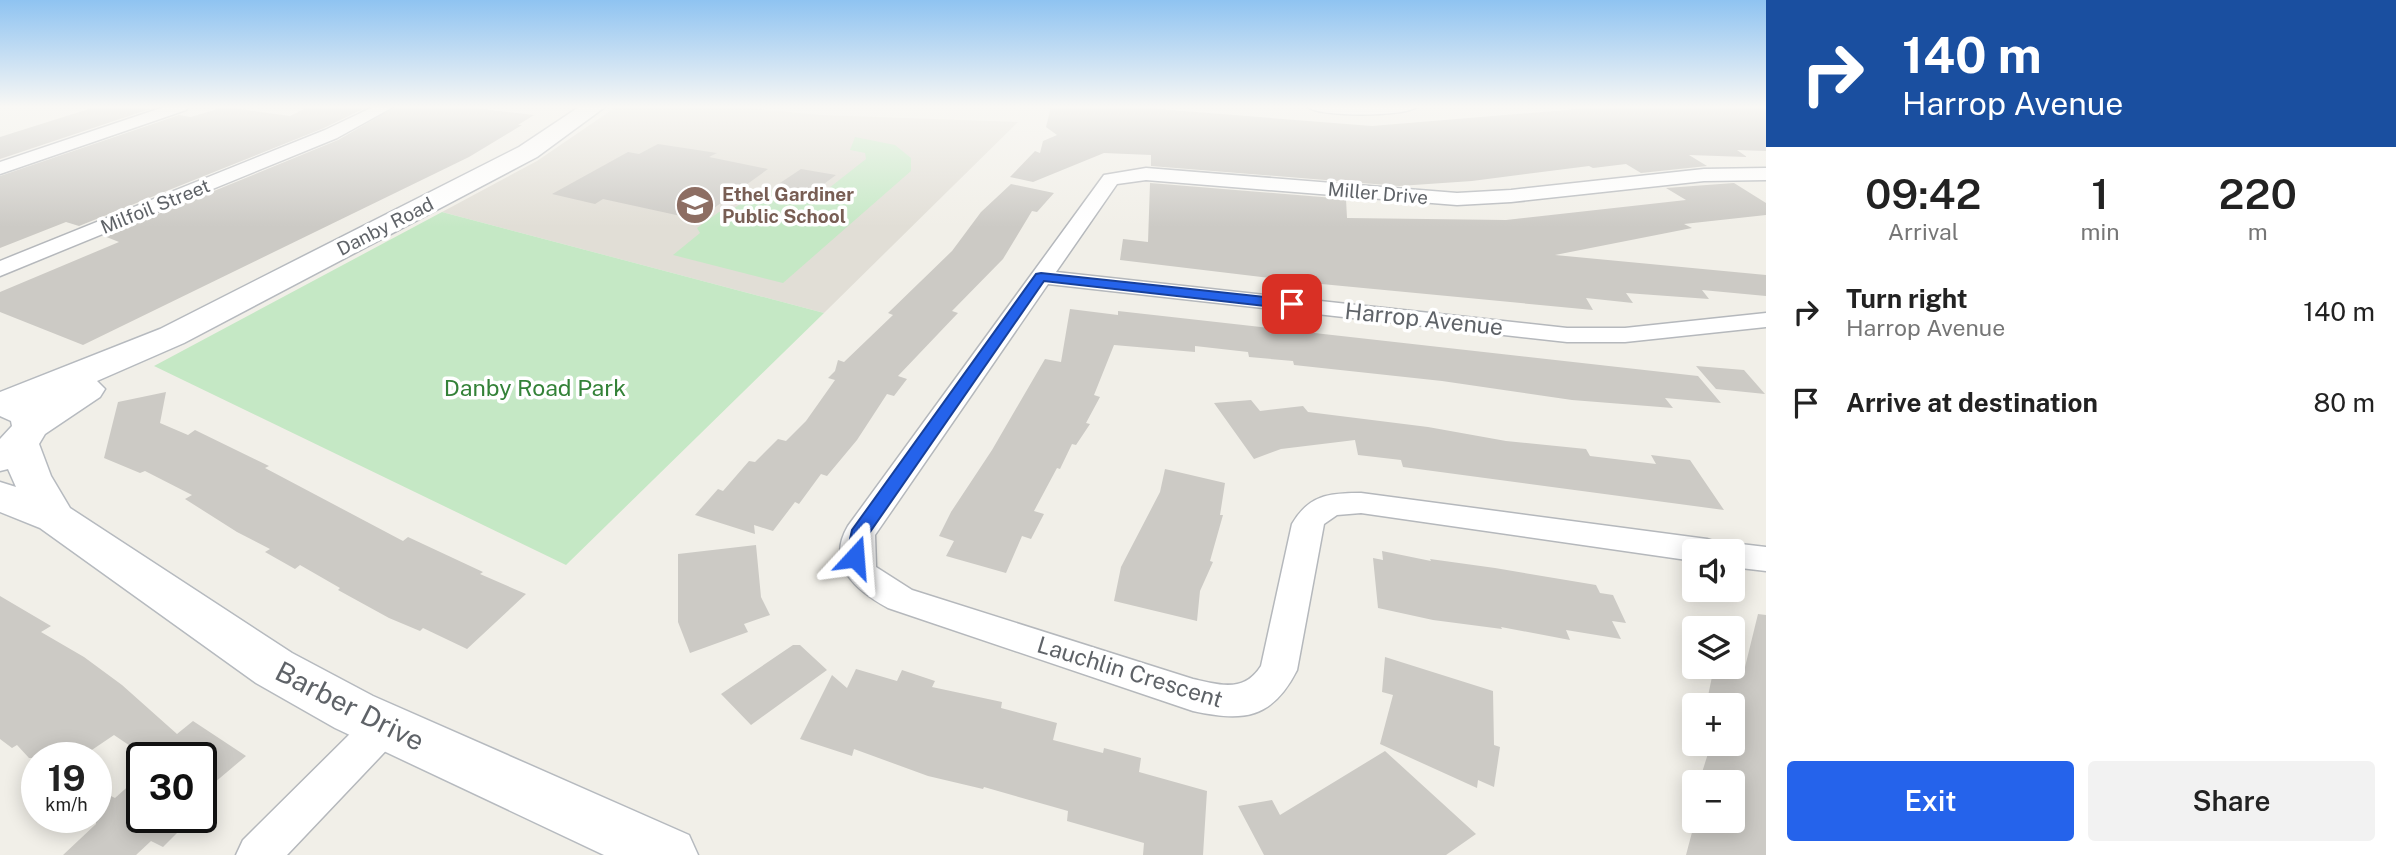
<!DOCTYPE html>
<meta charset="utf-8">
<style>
:root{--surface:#fff;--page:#f2f2f2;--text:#222;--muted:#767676;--accent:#2563eb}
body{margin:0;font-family:"Public Sans",sans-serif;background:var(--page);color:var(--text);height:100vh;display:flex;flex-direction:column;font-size:26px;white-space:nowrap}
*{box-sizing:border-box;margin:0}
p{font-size:23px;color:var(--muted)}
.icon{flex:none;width:38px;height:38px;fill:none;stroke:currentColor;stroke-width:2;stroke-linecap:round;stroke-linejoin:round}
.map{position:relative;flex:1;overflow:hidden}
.sheet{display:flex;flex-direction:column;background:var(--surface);width:630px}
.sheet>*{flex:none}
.hud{background:#1a4fa0;color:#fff;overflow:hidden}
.tools{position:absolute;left:1682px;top:539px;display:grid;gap:14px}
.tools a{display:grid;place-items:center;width:63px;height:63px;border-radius:7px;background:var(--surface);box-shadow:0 4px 18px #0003;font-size:35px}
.speed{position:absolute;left:21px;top:742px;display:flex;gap:14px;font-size:35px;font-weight:700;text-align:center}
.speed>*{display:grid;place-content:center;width:91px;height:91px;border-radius:50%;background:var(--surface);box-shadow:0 4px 18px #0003;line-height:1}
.speed small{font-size:18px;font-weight:400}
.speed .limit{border:4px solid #111;border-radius:10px;background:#fff;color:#111}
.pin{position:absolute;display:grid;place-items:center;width:60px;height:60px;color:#fff;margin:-30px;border-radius:14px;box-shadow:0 4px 10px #0006}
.me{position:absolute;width:77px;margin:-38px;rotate:19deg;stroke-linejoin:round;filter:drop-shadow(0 0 5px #0008)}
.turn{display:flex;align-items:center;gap:24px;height:147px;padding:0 21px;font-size:32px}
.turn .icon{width:91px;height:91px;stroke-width:2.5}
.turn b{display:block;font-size:49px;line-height:60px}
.eta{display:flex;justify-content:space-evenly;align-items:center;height:119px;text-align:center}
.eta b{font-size:42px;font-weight:600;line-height:49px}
.button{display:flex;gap:14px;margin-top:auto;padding:14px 21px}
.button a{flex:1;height:80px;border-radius:7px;background:var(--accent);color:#fff;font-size:28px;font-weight:600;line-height:80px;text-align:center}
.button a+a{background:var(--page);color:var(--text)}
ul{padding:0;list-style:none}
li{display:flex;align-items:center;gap:21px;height:91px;padding:0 21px}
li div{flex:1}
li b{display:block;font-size:26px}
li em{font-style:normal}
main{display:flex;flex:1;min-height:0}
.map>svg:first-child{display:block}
</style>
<main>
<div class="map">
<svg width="1766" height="855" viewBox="0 0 1766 855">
<rect width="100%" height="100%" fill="#f1efe8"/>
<path fill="#e1ded6" d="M616,107H737L821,115L1018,122L824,313L442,212L537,161Z"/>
<path fill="#c5e8c5" d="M855,137L895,145L911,158V171L783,283L673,255L700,233L697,228L719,212L731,210L764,189L815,199L866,159L865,153L850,150Z
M442,212L824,313L566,565L154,366Z"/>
<path fill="#cccac5" d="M95,107L150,109L0,159V137Z
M224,107L290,116L308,107H367L324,128L79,226L66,222L0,248V176L179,115L191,117Z
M395,107H464L534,115L518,125H522L469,157L83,345L0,312V292L119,242L104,236L338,140Z
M1051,107H1133L1372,126L1602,107H1766V151L1737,150L1747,157L1689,155L1707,166L1641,173L1626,164L1593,168L1589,166L1472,181L1399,186L1151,166V155L1104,153L1033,182L1010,177L1035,151L1040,153L1043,141L1057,135L1046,127Z
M658,144L717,153L709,157L768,169L714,208L708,206L690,218L603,199L595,204L552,194L628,152L639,154Z
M801,169L836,175L809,195L774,187Z
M1150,183L1346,199L1347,218L1506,220L1686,200L1666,188L1734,183L1766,203V215L1684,224L1692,228L1555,255L1766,275V296L1702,290L1709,299L1626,293L1633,303L1586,298L1593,310L1311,283L1120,260L1123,239L1148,242Z
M1011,184L1054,193L1037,212L1032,211L1003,259L952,311L958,313L898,376L907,379L894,396L887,394L857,440L827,476L821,474L799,504L795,502L773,531L754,525L755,534L695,515L718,489L723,491L749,461L755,462L778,439L786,441L806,421L835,380L828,378L835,371L838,360L844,362L893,315L888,313L952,251L981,212Z
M1070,309L1118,315V311L1698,376L1721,403L1665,398L1673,408L1572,400L1442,381L1294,365L1293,361L1249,357L1248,352L1195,346V352L1114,345L1094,395L1100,397L1086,423L1090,424L1076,445L1072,444L1060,469L1057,468L1034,511L1044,514L1031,539L1022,536L1006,573L946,556L954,541L939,536L951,512L992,450L1045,359L1061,362Z
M1696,366L1744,370L1765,394L1716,389Z
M166,392L160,423L188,435L195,430L269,466L265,468L403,541L408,537L483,572L480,574L526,594L467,649L423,628L420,631L389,618L338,590L340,588L300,565L295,569L265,552L270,549L237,532L185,499L192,495L145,471L140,473L104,458L118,402Z
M1251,400L1260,411L1303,406L1308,412L1428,427L1506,441L1586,449L1590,456L1656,464L1651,455L1690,460L1724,510L1403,467L1401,460L1358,455L1355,440L1281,449L1254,459L1214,403Z
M1165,469L1225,483L1220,515H1223L1210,561L1213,562L1200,591L1197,621L1114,601L1121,567L1160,492Z
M756,545L761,597L770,615L744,624L748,632L690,653L678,622V554Z
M1382,551L1431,561L1430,559L1495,568L1596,585L1600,593L1613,595L1626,623L1612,621L1621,639L1566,630L1570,640L1501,627L1502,629L1433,620L1378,608L1373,558L1383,560Z
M0,596L51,626L41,632L84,657L122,685L177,734L193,721L246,756L201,794V758H148L114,735L80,758H29L17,745L12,748L0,739Z
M1758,614L1766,615V855H1686L1695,821H1732V782H1699L1711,744H1732V705L1708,696L1714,667H1745Z
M793,645H800L827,670L751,725L721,694Z
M1385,657L1493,691L1494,745L1500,747L1494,787L1478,780L1477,788L1380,744L1393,695L1382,692Z
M856,669L897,681L902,670L935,681L932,687L1002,702L1001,708L1057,723L1053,740L1103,753L1104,748L1141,758L1139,772L1207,791L1203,855H1143L1144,843L1067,821L1068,811L984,787L983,789L928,776L854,749L852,756L800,739L832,675L847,688Z
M1385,751L1476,834L1446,855H1264L1238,806L1272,800L1280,815Z
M142,774V817H193L163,847L151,841L136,855H63L96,824V801L105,793L115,798Z"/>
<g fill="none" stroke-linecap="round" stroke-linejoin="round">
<g stroke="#b5b8bc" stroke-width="3">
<path id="street" d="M164,107H188L186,110L0,174V162Z
M373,107H393L337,138L0,276V261L325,130Z
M1308,107H1416C1406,117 1317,117 1308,107Z
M1146,168L1457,193L1511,190L1704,169L1766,168V180L1704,181L1511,202L1457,205L1146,180L1117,184L1056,272L1567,328H1625L1766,313V327L1625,342H1567L1048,284L875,535L876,567L912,590L1193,679C1220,685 1244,693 1261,666L1292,524C1309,495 1329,493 1361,493L1707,539L1719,543L1721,547L1732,543L1766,547V571L1732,567V551H1694V561L1361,513L1337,515L1324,524L1297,670C1272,719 1244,722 1193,711L888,608C857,591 825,565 848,526L1104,175Z
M384,709L398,714L404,726L398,738L287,855H236L243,840L370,714Z"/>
</g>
<g stroke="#b6babf" stroke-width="3">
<path id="secondary" d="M579,107H605L537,157L184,343L97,381L105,389L100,397L45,434L39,444L51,476L70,508L292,653L373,696L689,835L698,855H604L335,728L256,683L40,528L0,512V482L16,487L8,469L0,471V439L12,426L11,421L0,416V392L160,329L519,147Z"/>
</g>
<use href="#street" fill="#fff" fill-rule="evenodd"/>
<use href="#secondary" fill="#fff" fill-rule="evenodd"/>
</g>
<linearGradient id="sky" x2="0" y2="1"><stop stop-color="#8fc3f1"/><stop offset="0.47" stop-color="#f9f8f5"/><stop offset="1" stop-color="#f9f8f5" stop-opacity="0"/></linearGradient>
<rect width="1766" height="227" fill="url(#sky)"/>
<path fill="#2563eb" stroke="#184099" stroke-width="2" d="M1041,273L1292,300L1298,304L1292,309L1044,281L868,535L861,562H848L846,557L852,530L1036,274Z"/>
<defs>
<g id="school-disc" transform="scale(2.0125)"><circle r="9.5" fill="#8d6e63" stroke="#fff"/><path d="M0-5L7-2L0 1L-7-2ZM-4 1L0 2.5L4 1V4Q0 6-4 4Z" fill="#fff"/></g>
</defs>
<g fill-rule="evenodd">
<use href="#school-disc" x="695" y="205"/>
</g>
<g text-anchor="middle" stroke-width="7" stroke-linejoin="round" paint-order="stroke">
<g font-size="19" fill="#5f6368" stroke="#fff">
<text transform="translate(1378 193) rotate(5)" y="7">Miller Drive</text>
<text transform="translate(155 206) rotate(-22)" y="7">Milfoil Street</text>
<text transform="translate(385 226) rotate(-27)" y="7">Danby Road</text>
</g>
<g font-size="19" font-weight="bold" fill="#785e54" stroke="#fff" text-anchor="start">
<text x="722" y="201">Ethel Gardiner<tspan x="722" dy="22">Public School</tspan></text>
</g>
<g font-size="23" fill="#5f6368" stroke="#fff">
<text transform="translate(1424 319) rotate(6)" y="8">Harrop Avenue</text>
<text transform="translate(1130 672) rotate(17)" y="8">Lauchlin Crescent</text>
</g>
<g font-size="23" fill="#348238" stroke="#fff">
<text x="535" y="396">Danby Road Park</text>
</g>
<g font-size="28" fill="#5f6368" stroke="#fff">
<text transform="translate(350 706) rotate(27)" y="10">Barber Drive</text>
</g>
</g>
</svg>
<div class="tools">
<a><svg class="icon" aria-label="sound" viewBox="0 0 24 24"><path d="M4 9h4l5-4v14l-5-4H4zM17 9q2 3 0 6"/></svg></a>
<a><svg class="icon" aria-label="layers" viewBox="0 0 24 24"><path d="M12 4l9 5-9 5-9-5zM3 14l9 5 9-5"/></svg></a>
<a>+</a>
<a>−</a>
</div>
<div class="speed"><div>19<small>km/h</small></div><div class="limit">30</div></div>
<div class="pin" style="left:1292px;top:304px;background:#d93025"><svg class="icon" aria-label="arrive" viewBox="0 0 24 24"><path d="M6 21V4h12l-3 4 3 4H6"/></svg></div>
<svg class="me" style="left:855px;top:557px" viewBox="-20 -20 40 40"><path d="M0-17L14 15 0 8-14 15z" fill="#2563eb" stroke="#fff" stroke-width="4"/></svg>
</div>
<section class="sheet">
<div class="hud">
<div class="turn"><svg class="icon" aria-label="right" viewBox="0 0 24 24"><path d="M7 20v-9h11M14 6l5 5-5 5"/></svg><div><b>140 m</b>Harrop Avenue</div></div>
</div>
<div class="eta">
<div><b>09:42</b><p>Arrival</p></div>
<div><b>1</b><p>min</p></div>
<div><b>220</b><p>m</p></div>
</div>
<ul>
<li><svg class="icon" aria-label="right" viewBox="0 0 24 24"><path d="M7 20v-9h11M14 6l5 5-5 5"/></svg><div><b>Turn right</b><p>Harrop Avenue</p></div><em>140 m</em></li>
<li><svg class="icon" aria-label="arrive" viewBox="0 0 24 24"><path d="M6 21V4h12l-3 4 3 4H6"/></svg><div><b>Arrive at destination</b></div><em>80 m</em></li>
</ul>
<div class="button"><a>Exit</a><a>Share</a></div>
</section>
</main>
